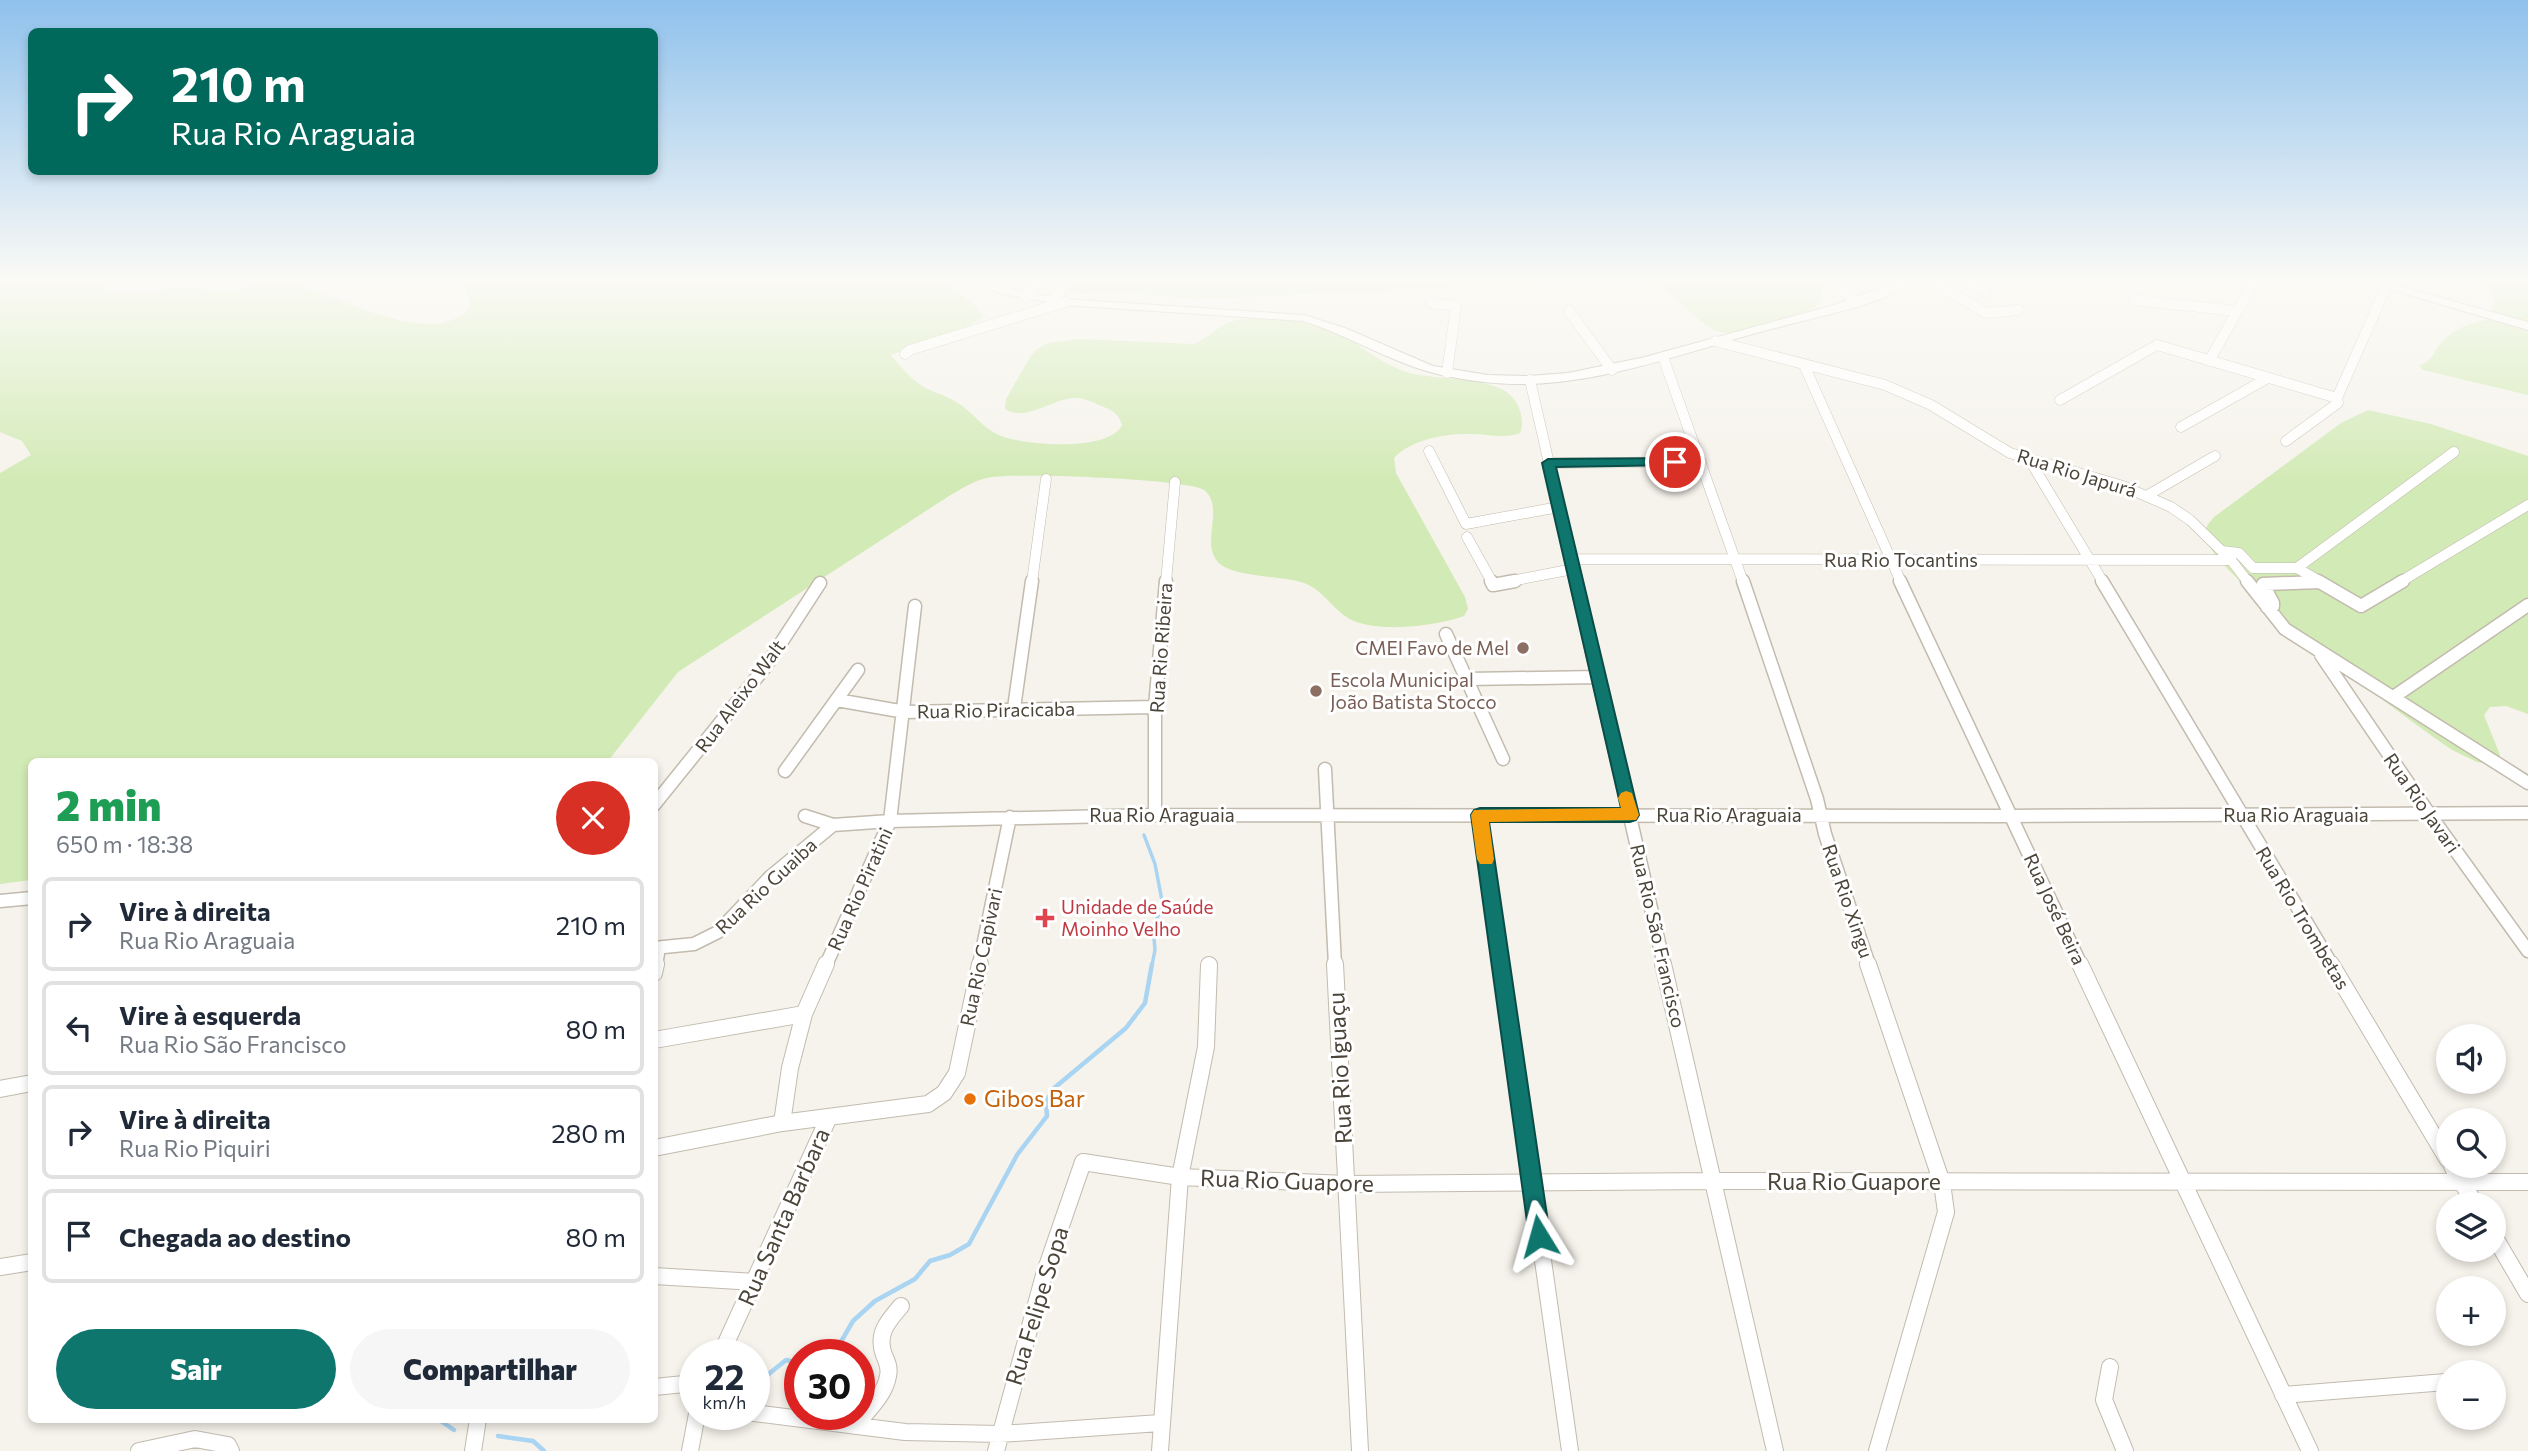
<!DOCTYPE html>
<html lang="pt">
<meta charset="utf-8">
<style>
:root{--surface:#fff;--page:#f6f6f7;--text:#1f2937;--muted:#747a83;--line:#e0e1e3;--accent:#0f766e}
body{margin:0;font-family:Commissioner,sans-serif;background:var(--page);color:var(--text);height:100vh;display:flex;flex-direction:column;font-size:26px;white-space:nowrap}
*{box-sizing:border-box;margin:0}
p{font-size:23px;color:var(--muted)}
.icon{flex:none;width:38px;height:38px;fill:none;stroke:currentColor;stroke-width:2;stroke-linecap:round;stroke-linejoin:round}
.map{position:relative;flex:1;overflow:hidden}
.details{position:absolute;left:28px;top:758px;width:630px;height:665px;display:flex;flex-direction:column;background:var(--surface);border-radius:10px;box-shadow:0 4px 10px #0003}
.details>*{flex:none}
.top-card{position:absolute;left:28px;top:28px;width:630px;height:147px;border-radius:10px;box-shadow:0 4px 10px #0003;background:#00695c;color:#fff;overflow:hidden}
.controls{position:absolute;left:2436px;top:1024px;display:grid;gap:14px}
.controls a{display:grid;place-items:center;width:70px;height:70px;border-radius:50%;background:var(--surface);box-shadow:0 4px 10px #0003;font-size:35px}
.speed{position:absolute;left:679px;top:1339px;display:flex;gap:14px;font-size:35px;font-weight:700;text-align:center}
.speed>*{display:grid;place-content:center;width:91px;height:91px;border-radius:50%;background:var(--surface);box-shadow:0 4px 10px #0003;line-height:1}
.speed small{font-size:18px;font-weight:400}
.speed .limit{border:10px solid #d22;background:#fff;color:#111}
.pin{position:absolute;display:grid;place-items:center;width:60px;height:60px;color:#fff;margin:-30px;border:4px solid #fff;border-radius:50%;box-shadow:0 2px 7px #0007}
.me{position:absolute;width:77px;margin:-38px;rotate:352deg;stroke-linejoin:round;filter:drop-shadow(0 0 5px #0008)}
.turn{display:flex;align-items:center;gap:24px;height:147px;padding:0 28px;font-size:32px}
.turn .icon{width:91px;height:91px;stroke-width:2.5}
.turn b{display:block;font-size:49px;line-height:60px}
.round{display:grid;place-items:center;flex:none;width:74px;height:74px;border-radius:37px;background:var(--page)}
.headline{display:flex;align-items:center;justify-content:space-between;height:119px;padding:0 28px}
h1{font-size:42px;font-weight:800;line-height:52px;color:#1e9e55}
.button{display:flex;gap:14px;margin-top:auto;padding:14px 28px}
.button a{flex:1;height:80px;border-radius:42px;background:var(--accent);color:#fff;font-size:28px;font-weight:800;line-height:80px;text-align:center}
.button a+a{background:var(--page);color:var(--text)}
ul{padding:0;list-style:none}
li{display:flex;align-items:center;gap:21px;height:94px;margin:0 14px 10px;padding:0 14px;border:4px solid var(--line);border-radius:10px}
li div{flex:1}
li b{display:block;font-size:26px}
li em{font-style:normal}
.map>svg:first-child{display:block}
</style>
<div class="map">
<svg width="2528" height="1451" viewBox="0 0 2528 1451">
<rect width="100%" height="100%" fill="#f6f3ec"/>
<path fill="#d2eab5" d="M0,280H98L106,291C129,299 160,287 185,288C202,288 217,292 234,290C253,288 272,279 292,284C338,295 430,350 469,309V299L462,280H938L975,305L983,317L965,329L891,355C900,366 910,378 922,386C934,393 949,396 961,405C974,414 984,429 999,435C1023,446 1110,452 1122,425C1119,415 1114,411 1104,407C1096,404 1087,399 1078,398C1055,396 1026,423 1005,409L1006,399L1030,357L1037,349L1049,343L1078,339L1194,344C1214,335 1223,319 1246,319C1271,318 1307,320 1331,330C1359,342 1380,365 1410,373C1438,380 1481,377 1505,391C1518,398 1526,419 1520,433C1505,439 1488,434 1471,434C1447,433 1411,439 1394,458L1396,473L1465,597L1468,609L1464,616C1437,626 1370,635 1345,616C1331,606 1321,589 1304,583C1283,575 1230,578 1217,561C1201,541 1225,507 1204,490C1189,479 1010,472 987,478C973,481 961,489 949,496L678,672L608,761H32L31,880L0,884V473L31,455L22,441L0,432Z
M1055,280H1605L1194,299L1118,291L1080,294L1066,290Z
M1652,280H1814L1822,289L1823,299C1806,320 1737,343 1712,329C1690,316 1675,293 1652,280Z
M2480,280H2528V395L2423,370L2419,366C2435,359 2431,354 2441,343C2455,327 2471,323 2491,319L2495,314L2492,308L2496,299Z
M2368,410L2431,424L2528,456V714L2506,706L2490,707L2484,715L2500,755L2497,765L2477,762L2454,751C2415,726 2209,572 2205,536C2204,528 2209,523 2214,517L2341,423Z"/>
<g fill="none" stroke-linecap="round" stroke-linejoin="round">
<path stroke="#a9d4f2" stroke-width="3.5" d="M1144,835L1155,864L1163,906L1153,926L1155,950L1152,965"/>
<path stroke="#a9d4f2" stroke-width="4.5" d="M828,1354L835,1352L853,1321L875,1301L915,1279L930,1261L950,1255L969,1244L1017,1155L1047,1116L1046,1102L1053,1089L1126,1028L1145,1003L1152,964
M765,1377L786,1360L800,1363
M438,1419L454,1430
M498,1436L533,1441L544,1451"/>
<g stroke="#c2bbae" stroke-width="11">
<path id="minor-far2" d="M1833,280L1855,301
M1931,280L1986,313L2019,310
M1964,280L1984,292
M1026,297L1039,280
M1052,300L1068,280
M2134,300L2237,311
M1431,303L1456,306L1447,373
M1569,311L1612,370
M1715,341L1885,385L1931,405L2010,453L2123,486L2171,507L2190,520L2231,560L2248,582
M905,354L910,350L1065,302
M1663,357L1743,582
M2209,361L2255,280
M1804,365L1901,582
M1530,380L1576,582
M2060,400L2157,345L2337,398
M2181,427L2266,379
M2286,441L2338,403L2337,398L2386,287
M1429,451L1466,524L1559,507
M2029,459L2103,582
M1548,463L1701,462
M2148,495L2215,456
M1467,537L1492,582
M2222,551L2239,553L2253,568H2297
M1571,559L2231,560
M1032,582L1046,479
M1166,582L1175,482
M1506,582L1573,569
M2310,582H2320
M2321,582L2297,568L2454,452
M2400,582L2528,505"/>
</g>
<g stroke="#c2bbae" stroke-width="15">
<path id="minor-far1" d="M1491,581L1493,585L1515,581
M1576,581L1664,965
M1743,581L1817,799L1825,834L1869,965
M1900,581L2081,965
M2102,581L2332,965
M2247,581L2285,629L2528,783
M2318,581L2361,606L2403,581
M2267,607L2273,606V603L2263,584L2320,582
M1446,634L1503,759
M2321,655L2430,815L2528,951
M1468,679L1599,677
M2395,696L2528,605
M837,700L905,712L1155,707
M1014,708L1032,581
M1325,769L1335,965
M785,771L858,670
M654,805L766,666L820,583
M1155,815V707L1166,581
M1480,815L1501,965
M805,816L833,825L890,821L1155,815L2010,816L2528,813
M0,901L32,898
M654,948L694,944L718,932L770,877L833,825
M656,965L659,948
M826,965L890,821L915,606
M979,965L1010,817"/>
</g>
<g stroke="#c2bbae" stroke-width="18">
<path id="minor" d="M1335,964L1360,1451
M1501,964L1570,1451
M1663,964L1775,1451
M1868,964L1942,1183L1946,1212L1877,1451
M2080,964L2310,1451
M2331,964L2448,1160
M654,973L656,964
M654,1040L804,1014
M0,1089L32,1083
M782,1123L790,1068L804,1014L826,964
M654,1148L782,1123L928,1104L944,1093L957,1073L980,964
M2452,1166L2475,1204
M2494,1236L2528,1294
M0,1267L32,1262
M654,1276L756,1282
M721,1354L829,1117
M2110,1367L2104,1400L2125,1451
M654,1387L695,1383
M2283,1395L2446,1382
M754,1413L905,1432L1000,1434L1160,1423
M855,1426C867,1411 885,1395 888,1376C890,1368 887,1362 884,1355C876,1334 888,1321 901,1306
M139,1451L195,1439L228,1445L231,1451
M473,1451L478,1419
M690,1451L697,1414
M996,1451L1044,1275L1083,1162L1180,1177L1346,1184L1713,1181L2528,1182
M1160,1451L1180,1177L1206,1047L1209,965"/>
</g>
<g stroke="#c2bbae" stroke-width="2">
<path id="tertiary" d="M967,280H983L1018,291L1065,299L1304,315L1345,328L1433,366L1488,375L1528,376L1568,373L1645,357L1834,305L1901,280H1916C1888,304 1812,318 1775,328C1682,352 1583,394 1484,382C1457,379 1431,374 1406,364C1371,351 1339,332 1303,321L1065,305L1003,294Z
M2358,280H2377L2528,322V330Z"/>
</g>
<use href="#minor-far2" stroke="#fff" stroke-width="10"/>
<use href="#minor-far1" stroke="#fff" stroke-width="12"/>
<use href="#minor" stroke="#fff" stroke-width="16"/>
<use href="#tertiary" fill="#fff" fill-rule="evenodd"/>
</g>
<linearGradient id="sky" x2="0" y2="1"><stop stop-color="#8fc1ec"/><stop offset="0.58" stop-color="#fbfaf6"/><stop offset="1" stop-color="#fbfaf6" stop-opacity="0"/></linearGradient>
<rect width="2528" height="483" fill="url(#sky)"/>
<path fill="#0f766e" stroke="#0a4d48" stroke-width="2" d="M1675,458L1682,462L1680,465L1556,467L1639,815L1636,820L1630,822H1489L1550,1236L1547,1244L1539,1247L1532,1244L1529,1236L1471,815L1474,810L1480,808H1621L1542,463L1548,459Z"/>
<path fill="#f59e0b" d="M1626,791L1632,793L1639,815L1636,820L1489,822L1494,859L1492,864H1480L1477,859L1471,815L1474,810L1621,808L1618,798L1621,793Z"/>
<g fill="#8d6e63" stroke="#fff" stroke-width="2.5">
<circle cx="1523" cy="648" r="7"/>
<circle cx="1316" cy="691" r="7"/>
</g>
<path fill="#e0444e" stroke="#fff" stroke-width="2.5" d="M1041.5 907.5h7v7h7v7h-7v7h-7v-7h-7v-7h7z"/>
<circle fill="#e8710a" stroke="#fff" stroke-width="2.5" cx="970" cy="1099" r="7"/>
<g text-anchor="middle" stroke-width="6" stroke-linejoin="round" paint-order="stroke">
<g font-size="19" fill="#4b4439" stroke="#fff">
<text transform="translate(2077 473) rotate(17)" y="7">Rua Rio Japurá</text>
<text x="1901" y="567">Rua Rio Tocantins</text>
<text transform="translate(1161 648) rotate(-86)" y="7">Rua Rio Ribeira</text>
<text transform="translate(740 696) rotate(-53)" y="7">Rua Aleixo Walt</text>
<text transform="translate(996 710) rotate(-1)" y="7">Rua Rio Piracicaba</text>
<text transform="translate(2422 803) rotate(55)" y="7">Rua Rio Javari</text>
<text x="1162" y="822">Rua Rio Araguaia</text>
<text x="1729" y="822">Rua Rio Araguaia</text>
<text x="2296" y="822">Rua Rio Araguaia</text>
<text transform="translate(766 886) rotate(-43)" y="7">Rua Rio Guaiba</text>
<text transform="translate(860 889) rotate(-66)" y="7">Rua Rio Piratini</text>
<text transform="translate(1848 901) rotate(71)" y="7">Rua Rio Xingu</text>
<text transform="translate(2055 909) rotate(65)" y="7">Rua José Beira</text>
<text transform="translate(2303 918) rotate(59)" y="7">Rua Rio Trombetas</text>
<text transform="translate(1658 936) rotate(77)" y="7">Rua Rio São Francisco</text>
<text transform="translate(981 957) rotate(-78)" y="7">Rua Rio Capivari</text>
</g>
<g font-size="19" fill="#785e54" stroke="#fff" text-anchor="end">
<text x="1509" y="655">CMEI Favo de Mel</text>
<text x="1330" y="687" text-anchor="start">Escola Municipal<tspan x="1330" dy="22">João Batista Stocco</tspan></text>
</g>
<g font-size="19" fill="#be3a42" stroke="#fff" text-anchor="start">
<text x="1061" y="914">Unidade de Saúde<tspan x="1061" dy="22">Moinho Velho</tspan></text>
</g>
<g font-size="23" fill="#4b4439" stroke="#fff">
<text transform="translate(1340 1068) rotate(-93)" y="8">Rua Rio Iguaçu</text>
<text transform="translate(1287 1181) rotate(2)" y="8">Rua Rio Guapore</text>
<text x="1854" y="1190">Rua Rio Guapore</text>
<text transform="translate(784 1217) rotate(-66)" y="8">Rua Santa Barbara</text>
<text transform="translate(1037 1306) rotate(-73)" y="8">Rua Felipe Sopa</text>
</g>
<g font-size="23" fill="#c56008" stroke="#fff" text-anchor="start">
<text x="984" y="1107">Gibos Bar</text>
</g>
</g>
</svg>
<div class="controls">
<a><svg class="icon" aria-label="sound" viewBox="0 0 24 24"><path d="M4 9h4l5-4v14l-5-4H4zM17 9q2 3 0 6"/></svg></a>
<a><svg class="icon" aria-label="search" viewBox="0 0 24 24"><circle cx="10" cy="10" r="6"/><path d="M15 15l6 6"/></svg></a>
<a><svg class="icon" aria-label="layers" viewBox="0 0 24 24"><path d="M12 4l9 5-9 5-9-5zM3 14l9 5 9-5"/></svg></a>
<a>+</a>
<a>−</a>
</div>
<div class="speed"><div>22<small>km/h</small></div><div class="limit">30</div></div>
<div class="pin" style="left:1675px;top:462px;background:#d93025"><svg class="icon" aria-label="arrive" viewBox="0 0 24 24"><path d="M6 21V4h12l-3 4 3 4H6"/></svg></div>
<svg class="me" style="left:1539px;top:1236px" viewBox="-20 -20 40 40"><path d="M0-17L14 15 0 8-14 15z" fill="#0f766e" stroke="#fff" stroke-width="4"/></svg>
<div class="top-card">
<div class="turn"><svg class="icon" aria-label="right" viewBox="0 0 24 24"><path d="M7 20v-9h11M14 6l5 5-5 5"/></svg><div><b>210 m</b>Rua Rio Araguaia</div></div>
</div>
<section class="details">
<div class="headline"><div><h1>2 min</h1><p>650 m · 18:38</p></div><a class="round" style="background:#d93025;color:#fff"><svg class="icon" aria-label="close" viewBox="0 0 24 24"><path d="M6 6l12 12M18 6L6 18"/></svg></a></div>
<ul>
<li><svg class="icon" aria-label="right" viewBox="0 0 24 24"><path d="M7 20v-9h11M14 6l5 5-5 5"/></svg><div><b>Vire à direita</b><p>Rua Rio Araguaia</p></div><em>210 m</em></li>
<li><svg class="icon" aria-label="left" viewBox="0 0 24 24"><path d="M17 20v-9H6M10 6l-5 5 5 5"/></svg><div><b>Vire à esquerda</b><p>Rua Rio São Francisco</p></div><em>80 m</em></li>
<li><svg class="icon" aria-label="right" viewBox="0 0 24 24"><path d="M7 20v-9h11M14 6l5 5-5 5"/></svg><div><b>Vire à direita</b><p>Rua Rio Piquiri</p></div><em>280 m</em></li>
<li><svg class="icon" aria-label="arrive" viewBox="0 0 24 24"><path d="M6 21V4h12l-3 4 3 4H6"/></svg><div><b>Chegada ao destino</b></div><em>80 m</em></li>
</ul>
<div class="button"><a>Sair</a><a>Compartilhar</a></div>
</section>
</div>
